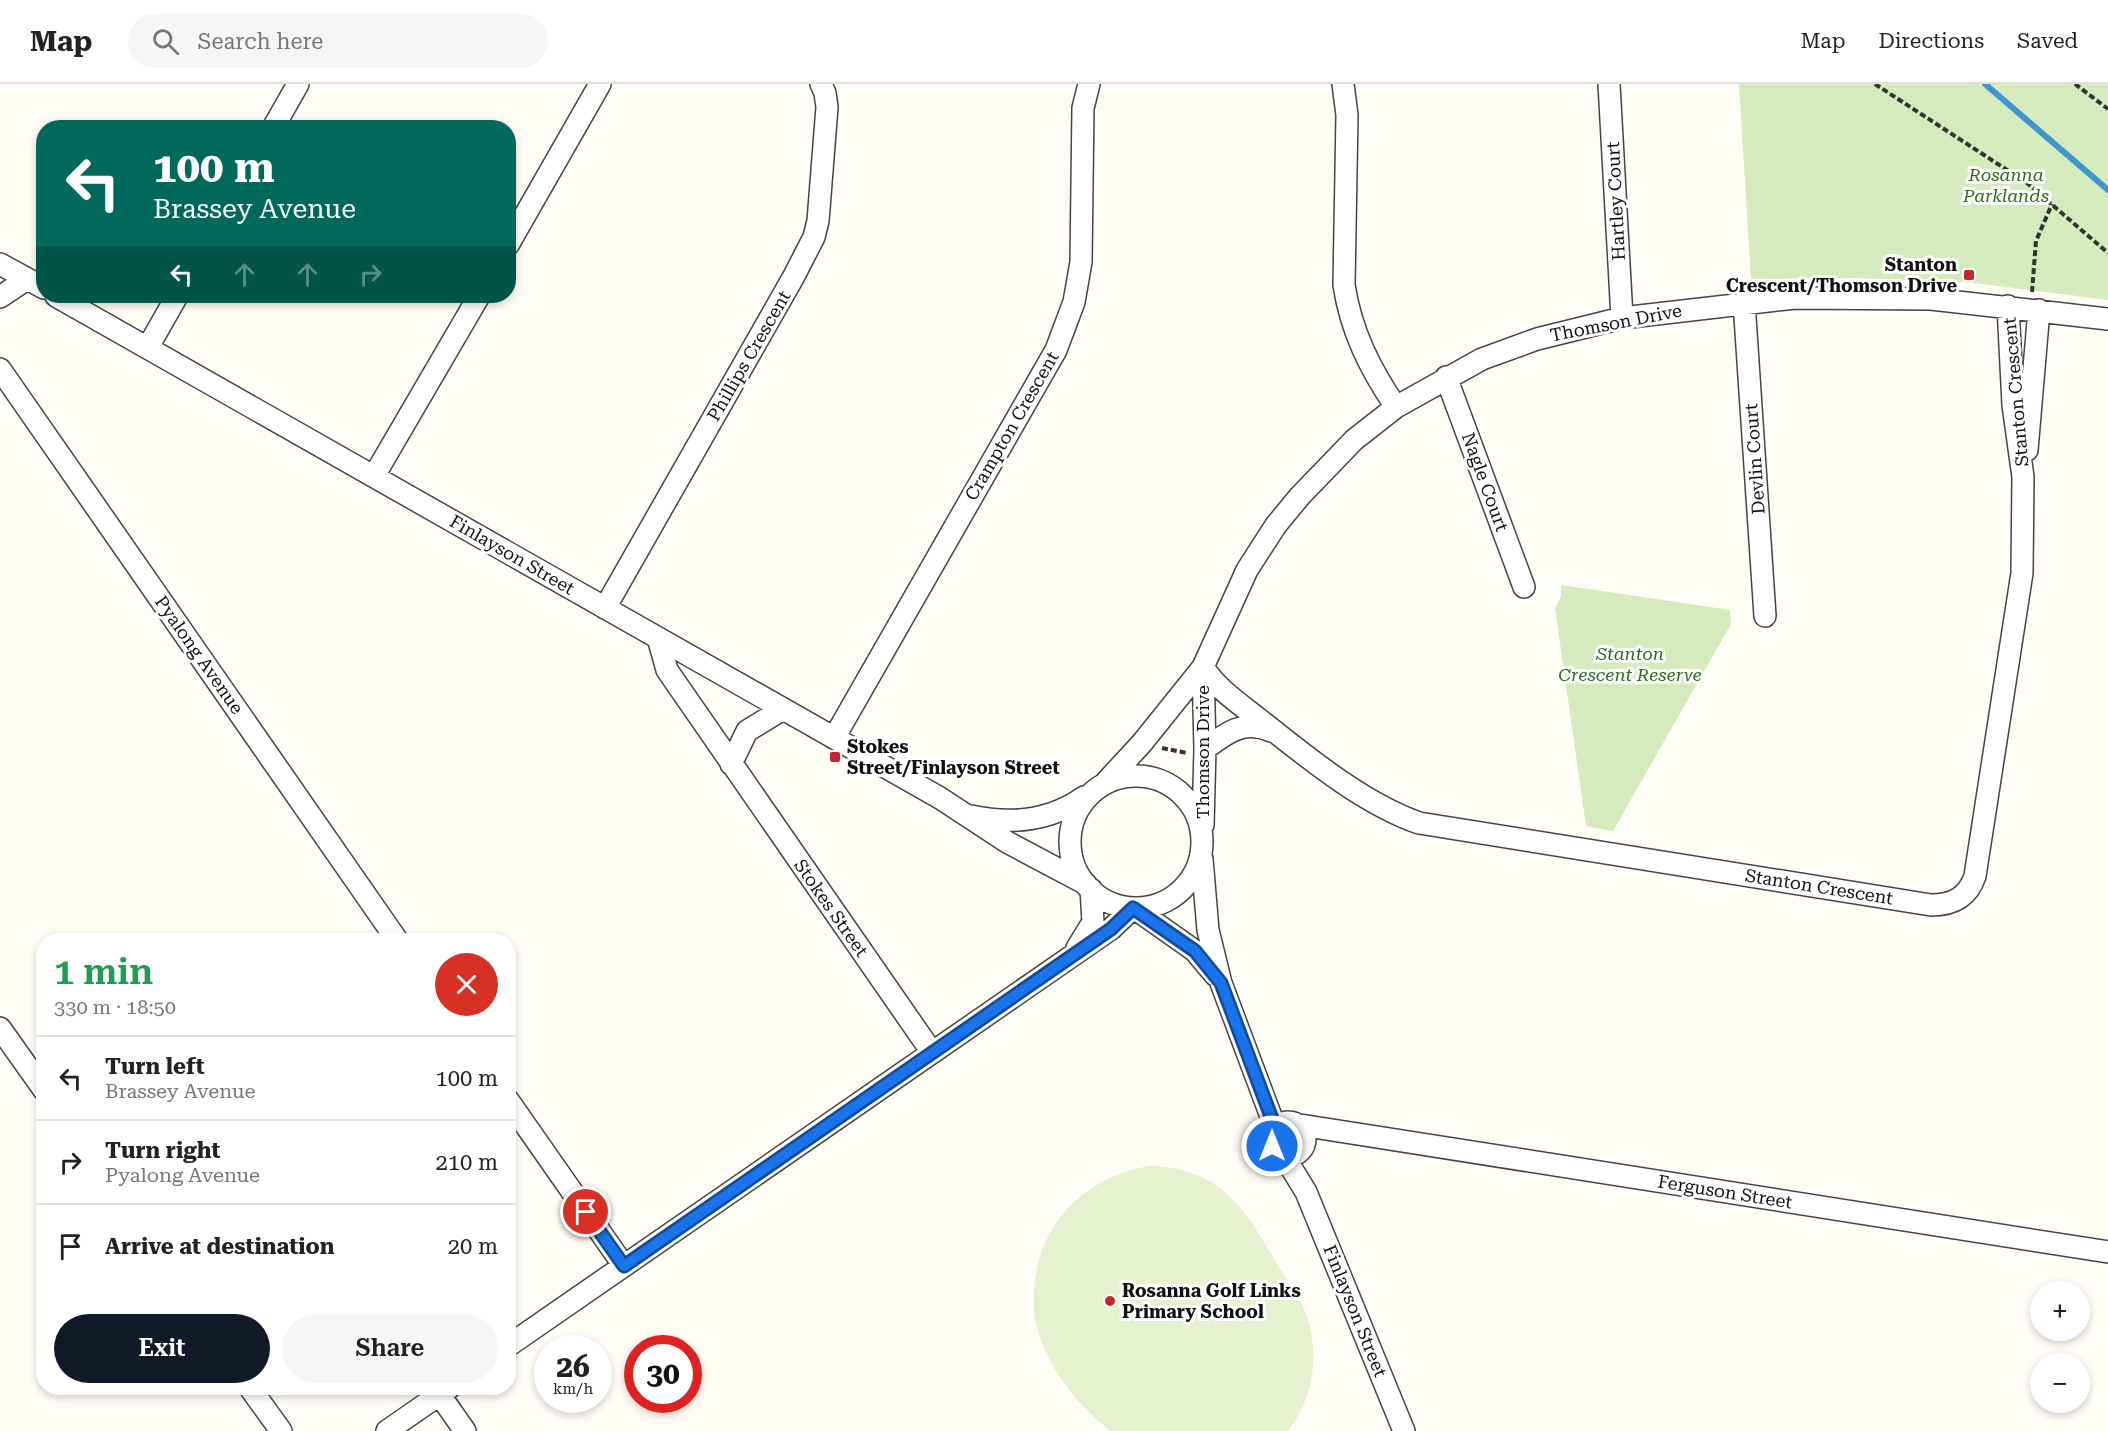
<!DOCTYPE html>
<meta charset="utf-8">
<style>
:root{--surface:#fff;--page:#f6f6f6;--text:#222;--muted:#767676;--line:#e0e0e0;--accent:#111827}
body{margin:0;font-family:"Roboto Serif",serif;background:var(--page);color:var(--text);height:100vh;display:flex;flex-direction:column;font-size:22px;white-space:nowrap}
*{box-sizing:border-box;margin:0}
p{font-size:20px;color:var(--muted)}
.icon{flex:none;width:33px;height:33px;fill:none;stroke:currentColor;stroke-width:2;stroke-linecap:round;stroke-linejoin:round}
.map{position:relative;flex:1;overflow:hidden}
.drawer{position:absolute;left:36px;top:849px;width:480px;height:462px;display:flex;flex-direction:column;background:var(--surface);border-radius:24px;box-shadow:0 3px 9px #0003}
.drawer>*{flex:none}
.top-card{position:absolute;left:36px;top:36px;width:480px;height:183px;border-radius:24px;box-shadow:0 3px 9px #0003;background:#00695c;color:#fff;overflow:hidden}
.fabs{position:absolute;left:2030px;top:1197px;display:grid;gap:12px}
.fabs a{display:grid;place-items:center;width:60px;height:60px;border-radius:50%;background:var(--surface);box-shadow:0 3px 9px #0003;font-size:30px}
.speed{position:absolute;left:534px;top:1251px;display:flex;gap:12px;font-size:30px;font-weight:700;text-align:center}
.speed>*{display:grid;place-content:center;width:78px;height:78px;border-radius:50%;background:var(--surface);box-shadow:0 3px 9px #0003;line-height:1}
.speed small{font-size:15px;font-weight:400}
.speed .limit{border:9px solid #d22;background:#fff;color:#111}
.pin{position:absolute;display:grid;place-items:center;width:51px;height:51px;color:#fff;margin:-26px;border:3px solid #fff;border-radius:50%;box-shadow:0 2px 6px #0007}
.me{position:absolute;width:66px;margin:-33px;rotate:0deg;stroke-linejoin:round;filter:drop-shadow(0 0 4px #0008)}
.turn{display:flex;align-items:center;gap:21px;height:126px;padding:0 18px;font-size:27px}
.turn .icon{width:78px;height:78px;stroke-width:2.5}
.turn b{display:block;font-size:42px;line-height:51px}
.lanes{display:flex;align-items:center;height:57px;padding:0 18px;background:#0003;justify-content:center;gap:30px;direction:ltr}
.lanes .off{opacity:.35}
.round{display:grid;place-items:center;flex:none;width:63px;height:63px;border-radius:32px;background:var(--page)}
.overview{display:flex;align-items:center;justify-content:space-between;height:102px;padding:0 18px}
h1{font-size:36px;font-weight:600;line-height:45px;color:#1e9e55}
.action{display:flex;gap:12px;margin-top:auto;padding:12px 18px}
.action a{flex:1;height:69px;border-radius:36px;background:var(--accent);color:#fff;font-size:24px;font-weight:600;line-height:69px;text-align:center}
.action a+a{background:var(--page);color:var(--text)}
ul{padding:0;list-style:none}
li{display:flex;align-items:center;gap:18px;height:84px;padding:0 18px;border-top:2px solid var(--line)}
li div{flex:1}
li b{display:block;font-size:22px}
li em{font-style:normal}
header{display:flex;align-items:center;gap:36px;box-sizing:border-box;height:84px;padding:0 30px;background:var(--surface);border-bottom:2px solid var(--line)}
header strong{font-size:28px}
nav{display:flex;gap:33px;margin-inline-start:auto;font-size:21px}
.search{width:420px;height:54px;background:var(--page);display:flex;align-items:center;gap:15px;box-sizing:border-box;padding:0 21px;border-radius:33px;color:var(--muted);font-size:22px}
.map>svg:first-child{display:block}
</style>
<header>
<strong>Map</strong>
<div class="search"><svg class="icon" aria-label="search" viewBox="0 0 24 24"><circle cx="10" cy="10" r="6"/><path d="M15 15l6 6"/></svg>Search here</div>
<nav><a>Map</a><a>Directions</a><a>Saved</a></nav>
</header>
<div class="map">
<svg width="2108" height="1347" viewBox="0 0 2108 1347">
<rect width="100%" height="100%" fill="#fffdf5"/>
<path fill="#d5ebbd" d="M1739,0H2108V216L1966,198L1853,194L1751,195Z
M1561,501L1730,526L1731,540L1613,747L1586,742L1555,524L1561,513Z"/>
<path fill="#e6f2cf" d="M1150,1082C1220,1084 1244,1123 1276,1178C1286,1195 1299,1212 1306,1230C1320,1269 1314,1314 1288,1347H1110C1074,1317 1046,1283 1035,1236C1032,1223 1034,1207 1035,1195C1043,1134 1090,1091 1150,1082Z"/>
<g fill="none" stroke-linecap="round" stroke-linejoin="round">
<path stroke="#3f96cf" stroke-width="6" d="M1985,0L2108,106"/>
<g stroke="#444" stroke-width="24">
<path id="street" d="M1343,0L1347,31L1344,201C1351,247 1370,285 1396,323
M1609,0L1622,234
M273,44L298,0
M508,161L600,0
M0,180L44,204
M56,212L940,714L1007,758L1086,800
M0,213L27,195
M1744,218L1765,532
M148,263L177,212
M0,285L397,856
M1446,293L1524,503
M2027,366L2039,226
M374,392L479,212
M605,524L794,192L814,153L818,137L827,23L825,9L821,0
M658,554L667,586L931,967
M1203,583C1218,606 1239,619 1260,636C1307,673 1362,719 1419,739L1931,821C1953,821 1968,813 1975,792L2022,489L2023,393L2013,321L2008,222
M834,654L1056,266L1074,218L1081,178L1083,24L1089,0
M1205,665C1226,649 1244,635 1271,647
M731,680L747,647L783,625
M1070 758a66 66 0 1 1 132 0a66 66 0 1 1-132 0Z
M1106,698L1142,659L1203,583L1247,486L1276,441L1300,412L1354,356L1396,323L1482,275L1537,255L1622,234L1795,214L1931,215L2108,235
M971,732C1012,741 1050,737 1084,713
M1203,741L1205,665L1203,583
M1202,775L1208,846L1221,899L1275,1043
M1134,824L1195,867L1215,891
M1077,864L1093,838L1091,805
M0,944L44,1006
M508,1016L624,1182
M1271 1055a17 17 0 1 1 34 0a17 17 0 1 1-34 0Z
M1294,1040L2108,1168
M1284,1072L1306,1108L1404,1347
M508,1262L1111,845L1133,824
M250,1304L281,1347
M439,1310L465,1347
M387,1347L449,1304"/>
</g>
<path stroke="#333" stroke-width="4" stroke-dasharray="6 3" stroke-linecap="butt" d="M1875,0L2027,99L2108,169
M2075,0L2108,25
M2032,208L2036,157L2052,120
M1162,664L1187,669"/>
<use href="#street" stroke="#fff" stroke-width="21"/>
</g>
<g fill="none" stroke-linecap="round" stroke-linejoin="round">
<g stroke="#114b97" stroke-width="15">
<path id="route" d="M586,1128L624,1182L1111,845L1133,824L1195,867L1221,899L1275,1043L1271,1053L1272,1062"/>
</g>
<use href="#route" stroke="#1a73e8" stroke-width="10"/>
</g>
<g fill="#c4262e" stroke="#fff" stroke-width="2">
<rect x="1963" y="185" width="12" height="12" rx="3"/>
<rect x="829" y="667" width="12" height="12" rx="3"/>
<circle cx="1110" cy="1217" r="6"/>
</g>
<g text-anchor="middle" stroke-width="6" stroke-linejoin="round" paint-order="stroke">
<g font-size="18" font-style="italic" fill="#2f6b1f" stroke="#fff">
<text x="2006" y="97">Rosanna<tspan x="2006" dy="21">Parklands</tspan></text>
<text x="1630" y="576">Stanton<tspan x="1630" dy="21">Crescent Reserve</tspan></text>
</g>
<g font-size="18" fill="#111" stroke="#fff">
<text transform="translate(1616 117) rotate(-93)" y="6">Hartley Court</text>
<text transform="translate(1616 239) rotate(-11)" y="6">Thomson Drive</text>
<text transform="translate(749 272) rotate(-60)" y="6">Phillips Crescent</text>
<text transform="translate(2016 308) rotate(-95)" y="6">Stanton Crescent</text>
<text transform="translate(1012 342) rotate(-60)" y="6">Crampton Crescent</text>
<text transform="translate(1755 375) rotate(-94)" y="6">Devlin Court</text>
<text transform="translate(1485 398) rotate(70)" y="6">Nagle Court</text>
<text transform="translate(512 471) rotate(30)" y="6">Finlayson Street</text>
<text transform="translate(199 571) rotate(55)" y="6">Pyalong Avenue</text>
<text transform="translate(1203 668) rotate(-90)" y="6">Thomson Drive</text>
<text transform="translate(1819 803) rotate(9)" y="6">Stanton Crescent</text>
<text transform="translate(831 824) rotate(55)" y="6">Stokes Street</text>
<text transform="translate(1725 1108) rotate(9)" y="6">Ferguson Street</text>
<text transform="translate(1355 1227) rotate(68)" y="6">Finlayson Street</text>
</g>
<g font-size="18" font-weight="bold" fill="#111" stroke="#fff" text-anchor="start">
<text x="1957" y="187" text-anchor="end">Stanton<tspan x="1957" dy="21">Crescent/Thomson Drive</tspan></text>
<text x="847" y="669">Stokes<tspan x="847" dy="21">Street/Finlayson Street</tspan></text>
<text x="1122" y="1213">Rosanna Golf Links<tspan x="1122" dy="21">Primary School</tspan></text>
</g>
</g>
</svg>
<div class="fabs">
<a>+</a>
<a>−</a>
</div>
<div class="speed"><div>26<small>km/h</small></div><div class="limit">30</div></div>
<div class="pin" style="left:586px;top:1128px;background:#d93025"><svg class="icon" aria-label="arrive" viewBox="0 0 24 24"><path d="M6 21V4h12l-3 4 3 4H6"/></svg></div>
<svg class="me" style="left:1272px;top:1062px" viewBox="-20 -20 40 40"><circle r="17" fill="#1a73e8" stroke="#fff" stroke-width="3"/><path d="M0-11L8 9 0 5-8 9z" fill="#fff"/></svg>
<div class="top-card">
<div class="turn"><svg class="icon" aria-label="left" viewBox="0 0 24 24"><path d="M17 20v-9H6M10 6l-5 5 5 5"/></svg><div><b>100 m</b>Brassey Avenue</div></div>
<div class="lanes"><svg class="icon" aria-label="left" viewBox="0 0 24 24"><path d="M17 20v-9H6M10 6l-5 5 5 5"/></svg><svg class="icon off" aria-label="ahead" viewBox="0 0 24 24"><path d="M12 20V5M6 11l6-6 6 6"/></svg><svg class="icon off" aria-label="ahead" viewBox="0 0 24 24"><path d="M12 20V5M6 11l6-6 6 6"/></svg><svg class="icon off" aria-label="right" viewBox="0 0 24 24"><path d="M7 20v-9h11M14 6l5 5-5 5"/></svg></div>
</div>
<section class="drawer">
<div class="overview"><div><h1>1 min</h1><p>330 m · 18:50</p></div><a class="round" style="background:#d93025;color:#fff"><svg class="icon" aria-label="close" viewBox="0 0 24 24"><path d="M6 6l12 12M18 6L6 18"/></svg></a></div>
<ul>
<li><svg class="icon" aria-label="left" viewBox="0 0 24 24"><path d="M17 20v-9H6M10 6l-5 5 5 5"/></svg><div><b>Turn left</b><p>Brassey Avenue</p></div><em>100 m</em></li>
<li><svg class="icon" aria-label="right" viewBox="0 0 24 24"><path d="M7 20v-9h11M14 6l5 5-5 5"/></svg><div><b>Turn right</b><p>Pyalong Avenue</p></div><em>210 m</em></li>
<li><svg class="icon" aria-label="arrive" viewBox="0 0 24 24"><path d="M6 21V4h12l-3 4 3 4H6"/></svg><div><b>Arrive at destination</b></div><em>20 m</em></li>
</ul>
<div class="action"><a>Exit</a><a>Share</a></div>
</section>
</div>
